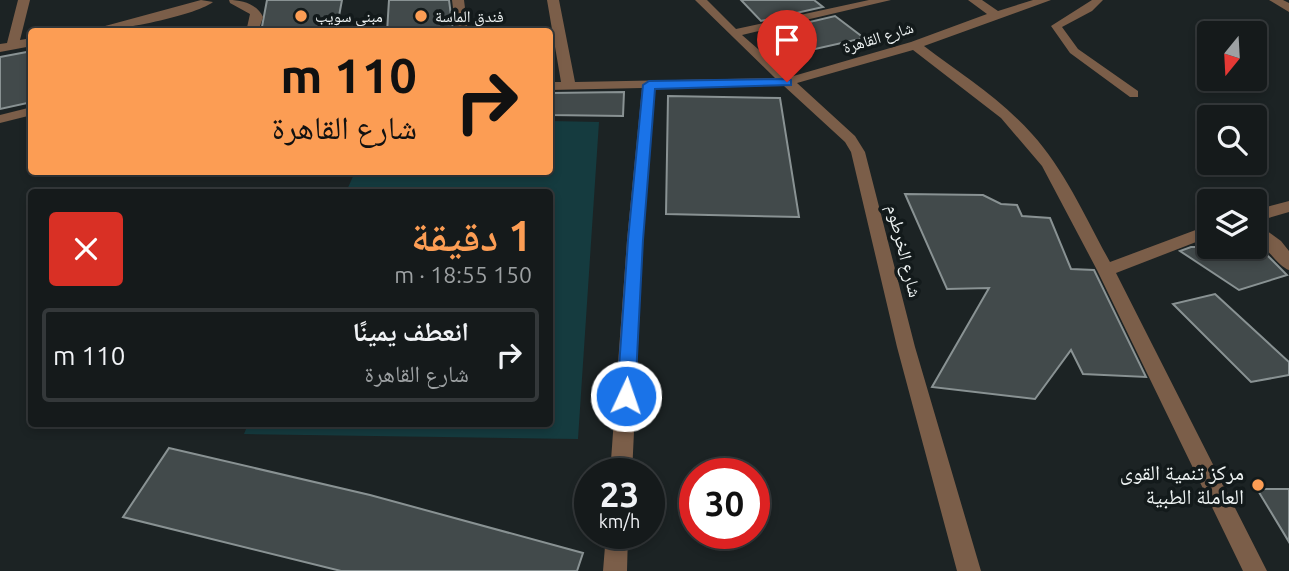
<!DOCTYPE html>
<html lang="ar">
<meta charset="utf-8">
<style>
:root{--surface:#151a1b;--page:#1e2324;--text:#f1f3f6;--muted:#9da1a3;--line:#34383a;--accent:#fc9d54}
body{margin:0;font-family:Ubuntu,"Noto Naskh Arabic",sans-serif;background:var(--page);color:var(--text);direction:rtl;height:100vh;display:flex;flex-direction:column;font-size:26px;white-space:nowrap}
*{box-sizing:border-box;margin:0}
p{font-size:23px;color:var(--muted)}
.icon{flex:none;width:38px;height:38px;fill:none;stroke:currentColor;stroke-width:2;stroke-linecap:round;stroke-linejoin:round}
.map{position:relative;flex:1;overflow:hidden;direction:ltr}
.drawer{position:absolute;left:28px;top:189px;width:525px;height:238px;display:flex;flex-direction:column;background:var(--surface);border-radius:7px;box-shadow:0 4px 10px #0003,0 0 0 2px var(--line);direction:rtl}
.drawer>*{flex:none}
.top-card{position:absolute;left:28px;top:28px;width:525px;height:147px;border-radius:7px;box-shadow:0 4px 10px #0003,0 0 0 2px var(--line);direction:rtl;background:#fc9d54;color:#111;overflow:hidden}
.needle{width:46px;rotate:198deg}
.buttons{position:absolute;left:1197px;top:21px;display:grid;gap:14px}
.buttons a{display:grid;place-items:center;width:70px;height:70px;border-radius:7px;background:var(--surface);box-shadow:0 4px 10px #0003,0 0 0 2px var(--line);font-size:35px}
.speed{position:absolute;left:574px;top:458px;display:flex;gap:14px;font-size:35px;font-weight:700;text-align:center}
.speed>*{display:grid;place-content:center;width:91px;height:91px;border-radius:50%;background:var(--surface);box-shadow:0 4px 10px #0003,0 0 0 2px var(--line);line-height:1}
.speed small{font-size:18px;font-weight:400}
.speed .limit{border:10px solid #d22;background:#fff;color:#111}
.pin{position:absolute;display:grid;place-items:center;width:60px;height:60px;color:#fff;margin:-72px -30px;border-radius:50% 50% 50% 0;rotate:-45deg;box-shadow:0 0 7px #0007}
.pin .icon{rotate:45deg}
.me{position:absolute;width:77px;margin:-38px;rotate:3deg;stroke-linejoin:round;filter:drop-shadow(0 0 5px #0008)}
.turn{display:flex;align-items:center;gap:24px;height:147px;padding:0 21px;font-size:32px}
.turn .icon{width:91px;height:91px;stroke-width:2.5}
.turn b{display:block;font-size:49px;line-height:60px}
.round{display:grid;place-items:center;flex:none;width:74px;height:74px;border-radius:7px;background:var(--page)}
.head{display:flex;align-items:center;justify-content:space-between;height:119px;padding:0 21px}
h1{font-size:42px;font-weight:600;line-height:52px;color:var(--accent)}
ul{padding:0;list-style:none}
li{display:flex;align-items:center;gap:21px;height:94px;margin:0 14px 10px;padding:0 7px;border:4px solid var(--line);border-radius:7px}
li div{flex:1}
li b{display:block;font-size:26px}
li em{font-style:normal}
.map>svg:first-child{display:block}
</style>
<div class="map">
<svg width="1289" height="571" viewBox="0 0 1289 571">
<rect width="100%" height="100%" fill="#1c2324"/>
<path fill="#153b3f" d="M550,121L599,122L578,439L244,434L248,424H550V192H346L355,172H550Z"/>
<path fill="#424a4b" stroke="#899293" stroke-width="2" d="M267,0H342L336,32H261Z
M389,0H449L453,32H387Z
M741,0H814L823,7L761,21Z
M835,16L864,38L793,54L771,31Z
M32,51V102L0,109V57Z
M550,93L624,92L623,116L550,115Z
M668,96L780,98L799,217L666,214Z
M905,194L983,195L1001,204L1017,205L1022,216L1050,218L1071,269L1094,270L1146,377L1083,374L1071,350L1035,399L932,387L989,288L947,289Z
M1191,247H1259L1287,275L1239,290L1180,251Z
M1215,294L1289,362V375L1251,382L1173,304Z
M169,448L370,495L583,553L577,571H341L123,517Z
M1257,489H1289V542Z"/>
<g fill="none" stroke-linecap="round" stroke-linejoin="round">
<path fill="#7b5e49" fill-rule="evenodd" d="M1092,0H1103L1092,11L1062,27L1078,49L1138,91V97H1130L1070,53L1051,26Z"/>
<path fill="#7b5e49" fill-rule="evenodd" d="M18,0H30L20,40L32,38V46L0,52V44L7,43Z
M201,0L213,2C193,17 110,32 83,32Z
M229,0C242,0 257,4 263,17L258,32H246L250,14L230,3Z
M452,0H464L468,32H456Z
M547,0H559L575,82L775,78L695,0H707L736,29L869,0H891L742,35L790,77L911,42L987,14L968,0H982L998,11L1033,0H1051L924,46C961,74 1001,99 1032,134C1065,170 1086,219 1110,262L1209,225V237L1116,273L1267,571H1243L1097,270L1042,166L1001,118L913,50L797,83L855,136L865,152L915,347L981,571H957L897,347L851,152L845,142L784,86L655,88L643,240L632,474H610L627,240L642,88L550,90V82H561Z
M1269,0H1283L1289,3V12Z
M32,107V115L0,123V115Z
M1289,201V212L1255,222V210Z
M1255,222L1281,241L1289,251V270C1279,267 1264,245 1255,237Z
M606,534H628L627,571H603Z"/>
</g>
<path fill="#1a73e8" stroke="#114b97" stroke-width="2" d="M787,79L791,80V85L655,89L643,240L635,396L632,402L626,404L619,402L617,396L628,240L643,85L649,81Z"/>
<g fill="#fc9d54" stroke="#131a1b" stroke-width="2.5">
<circle cx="301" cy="16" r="7"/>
<circle cx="421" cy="16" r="7"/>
<circle cx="1258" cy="485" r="7"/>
</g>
<g text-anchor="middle" stroke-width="7" stroke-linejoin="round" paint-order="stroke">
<g font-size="16" fill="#eff4f4" stroke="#131a1b" text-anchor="start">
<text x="315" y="22">مبنى سويب</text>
<text x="435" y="22">فندق الماسة</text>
</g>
<g font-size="16" fill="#eff4f4" stroke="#131a1b">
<text transform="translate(878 37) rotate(-17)" y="6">شارع القاهرة</text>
</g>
<g font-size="18" fill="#eff4f4" stroke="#131a1b">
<text transform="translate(904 251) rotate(76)" y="6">شارع الخرطوم</text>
</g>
<g font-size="21" fill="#eff4f4" stroke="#131a1b" text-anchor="end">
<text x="1244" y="480">مركز تنمية القوى<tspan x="1244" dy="24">العاملة الطبية</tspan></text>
</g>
</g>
</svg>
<div class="buttons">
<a><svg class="needle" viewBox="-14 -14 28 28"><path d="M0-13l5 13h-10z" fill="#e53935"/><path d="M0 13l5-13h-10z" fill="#9da1a3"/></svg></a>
<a><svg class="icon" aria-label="search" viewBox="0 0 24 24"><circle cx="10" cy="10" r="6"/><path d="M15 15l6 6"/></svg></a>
<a><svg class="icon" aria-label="layers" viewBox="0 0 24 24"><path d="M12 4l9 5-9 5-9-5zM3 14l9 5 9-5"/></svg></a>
</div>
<div class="speed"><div>23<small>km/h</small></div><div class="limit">30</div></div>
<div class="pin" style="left:787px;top:82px;background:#d93025"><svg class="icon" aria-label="arrive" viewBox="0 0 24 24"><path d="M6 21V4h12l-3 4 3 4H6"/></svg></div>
<svg class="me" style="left:626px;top:396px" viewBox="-20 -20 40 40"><circle r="17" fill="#1a73e8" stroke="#fff" stroke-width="3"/><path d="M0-11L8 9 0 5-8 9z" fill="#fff"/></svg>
<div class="top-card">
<div class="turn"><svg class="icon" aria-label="right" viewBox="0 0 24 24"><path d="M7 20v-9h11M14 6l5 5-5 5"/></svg><div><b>110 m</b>شارع القاهرة</div></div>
</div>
<section class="drawer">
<div class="head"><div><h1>1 دقيقة</h1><p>150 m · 18:55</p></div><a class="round" style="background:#d93025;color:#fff"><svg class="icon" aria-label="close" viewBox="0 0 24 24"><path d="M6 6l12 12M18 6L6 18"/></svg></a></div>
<ul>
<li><svg class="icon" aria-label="right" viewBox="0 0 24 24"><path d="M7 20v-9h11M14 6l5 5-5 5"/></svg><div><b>انعطف يمينًا</b><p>شارع القاهرة</p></div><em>110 m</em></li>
</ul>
</section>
</div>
